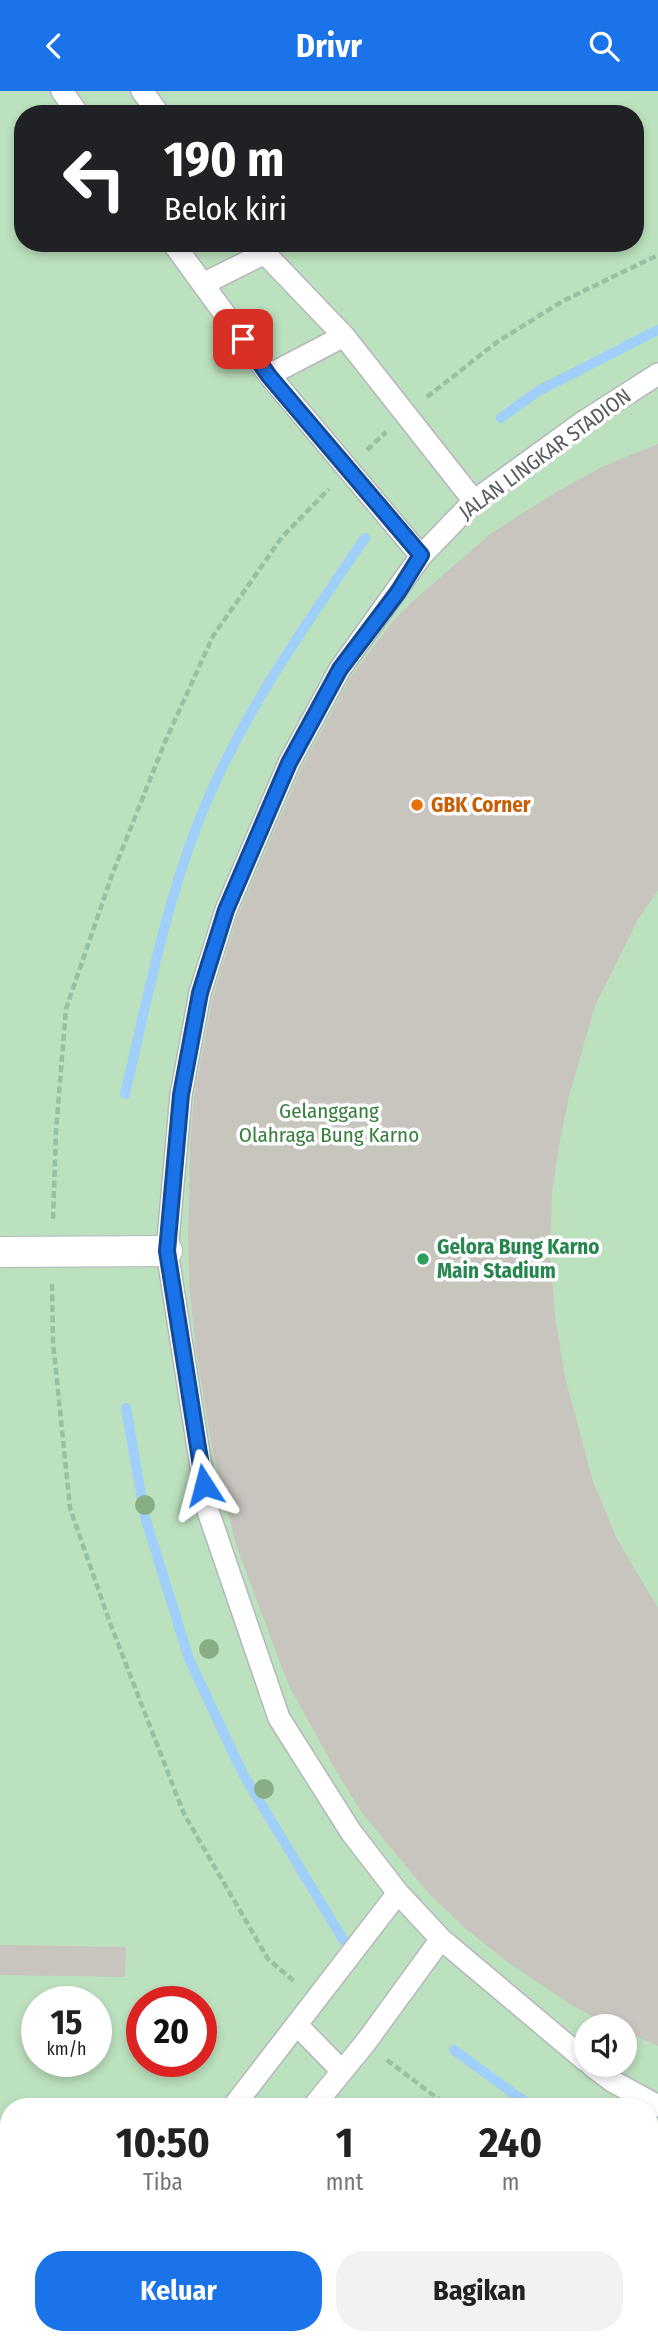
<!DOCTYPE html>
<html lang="id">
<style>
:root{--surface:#fff;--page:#f2f2f2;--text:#222;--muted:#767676;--accent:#1a73e8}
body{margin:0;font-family:"Fira Sans Condensed",sans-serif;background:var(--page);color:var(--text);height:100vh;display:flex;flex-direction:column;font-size:26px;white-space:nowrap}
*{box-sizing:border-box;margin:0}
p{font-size:23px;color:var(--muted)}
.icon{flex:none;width:38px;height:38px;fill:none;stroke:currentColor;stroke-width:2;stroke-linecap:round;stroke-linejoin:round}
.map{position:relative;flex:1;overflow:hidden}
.details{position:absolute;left:0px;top:2007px;width:658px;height:247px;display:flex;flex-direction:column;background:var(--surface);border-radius:28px 28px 0 0;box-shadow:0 4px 10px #0003}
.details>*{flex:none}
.banner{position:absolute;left:14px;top:14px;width:630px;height:147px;border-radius:28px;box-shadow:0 4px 10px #0003;background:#202124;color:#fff;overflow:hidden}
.controls{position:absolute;left:574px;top:1923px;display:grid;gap:14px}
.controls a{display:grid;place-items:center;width:63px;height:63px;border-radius:50%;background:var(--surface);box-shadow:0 4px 10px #0003;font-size:35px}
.speed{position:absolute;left:21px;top:1895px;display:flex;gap:14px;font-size:35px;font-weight:700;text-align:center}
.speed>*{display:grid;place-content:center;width:91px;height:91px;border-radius:50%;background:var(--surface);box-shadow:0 4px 10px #0003;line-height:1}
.speed small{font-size:18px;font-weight:400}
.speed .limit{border:10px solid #d22;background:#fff;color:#111}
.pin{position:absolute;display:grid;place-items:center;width:60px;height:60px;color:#fff;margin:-30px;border-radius:14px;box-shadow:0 4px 10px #0006}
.me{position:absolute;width:77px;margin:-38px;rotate:351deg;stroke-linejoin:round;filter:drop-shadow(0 0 5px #0008)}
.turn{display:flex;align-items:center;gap:24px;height:147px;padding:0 35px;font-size:32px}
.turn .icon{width:91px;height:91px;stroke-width:2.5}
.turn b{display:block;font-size:49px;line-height:60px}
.eta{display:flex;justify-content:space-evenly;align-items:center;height:119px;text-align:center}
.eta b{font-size:42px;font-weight:700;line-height:49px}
.action{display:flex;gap:14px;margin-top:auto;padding:14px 35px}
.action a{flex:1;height:80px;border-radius:28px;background:var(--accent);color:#fff;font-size:28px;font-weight:700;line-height:80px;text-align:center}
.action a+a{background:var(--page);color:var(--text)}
header{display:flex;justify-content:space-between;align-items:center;height:91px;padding:0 35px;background:var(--accent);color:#fff;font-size:32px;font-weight:700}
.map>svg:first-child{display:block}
</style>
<header><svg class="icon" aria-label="back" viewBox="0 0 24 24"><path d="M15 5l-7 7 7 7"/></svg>Drivr<svg class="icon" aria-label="search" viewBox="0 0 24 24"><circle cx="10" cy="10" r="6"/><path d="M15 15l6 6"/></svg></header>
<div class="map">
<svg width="658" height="2253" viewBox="0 0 658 2253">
<rect width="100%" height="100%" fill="#ebe8df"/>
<path fill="#bce1be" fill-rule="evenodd" d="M0,0H658V2253H0ZM23,23H635V152H23ZM37,1911H96V1970H37ZM142,1911H201V1970H142ZM586,1936H625V1974H586ZM9,2016H649V2245H9Z"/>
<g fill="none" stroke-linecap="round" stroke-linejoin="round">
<path stroke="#a0cff9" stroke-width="10" d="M501,327L538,300L658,239
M125,1003C149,902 168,797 211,701C251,610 309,529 365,447
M126,1317L145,1426L189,1568L243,1683L344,1850
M454,1959L532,2016
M649,2077L658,2080"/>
</g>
<path fill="#c8c5bf" d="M658,353V799L637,830L595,915L569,1005L559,1055L552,1101L550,1162L555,1225L565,1285L592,1388L617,1448L658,1517V1955L625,1940V1936H614L571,1914L506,1870L465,1837L429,1803L362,1722L336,1680L289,1595L236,1454L211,1352L196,1259L189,1193L188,1142L190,1055L194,1006L213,905L238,824L301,678L350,587L393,530L412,511L490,443L558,400L604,375Z
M0,1854L126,1856L125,1886L0,1884Z"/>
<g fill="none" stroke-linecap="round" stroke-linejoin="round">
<g stroke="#b5b7bc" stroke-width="24">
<path id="service" d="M62,0L78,23
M142,0L159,23
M173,152L269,284L421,465
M255,152L344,245L474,410
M203,193L263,163
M269,284L344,245
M297,1934L341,1979
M586,1970L441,1848L398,1802L351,1741L279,1627L208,1420L167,1160L181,1004L200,902L226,819L289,672L340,578L421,465L474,410L583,331L658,283
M591,1974L612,1990L658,2015
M233,2016L398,1802
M313,2016L366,1951L441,1848
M49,2253L55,2245
M128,2253L134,2245"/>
</g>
<g stroke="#b5b7bc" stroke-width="32">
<path id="pedestrian" d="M0,1161L167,1160"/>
</g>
<path stroke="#96c1a4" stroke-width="4.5" stroke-dasharray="7 3.5" stroke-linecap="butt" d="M427,306L497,251L563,210L658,164
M367,359L386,341
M53,1128L56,1040L66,918L112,784L165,651L213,545L282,446L329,398
M52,1193L53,1251L70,1417L110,1532L184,1723L268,1868L295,1891
M387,1969L449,2016
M649,2166L658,2187"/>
<use href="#service" stroke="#fff" stroke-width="21"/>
<use href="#pedestrian" stroke="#fff" stroke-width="30"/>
</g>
<g fill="#89ae86">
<circle cx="145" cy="1414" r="10"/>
<circle cx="209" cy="1558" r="10"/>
<circle cx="264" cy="1698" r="10"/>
</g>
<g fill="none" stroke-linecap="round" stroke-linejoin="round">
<g stroke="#114b97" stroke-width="18">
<path id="route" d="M204,1394L167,1160L181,1004L200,902L226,819L289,672L340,578L398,501L421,464L269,285L243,248"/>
</g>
<use href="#route" stroke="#1a73e8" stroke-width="12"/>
</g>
<circle fill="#e8710a" stroke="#fff" stroke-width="2.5" cx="417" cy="714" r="7"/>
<circle fill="#2e9e5b" stroke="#fff" stroke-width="2.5" cx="423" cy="1168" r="7"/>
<g text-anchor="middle" stroke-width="7" stroke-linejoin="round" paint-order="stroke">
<g font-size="21" fill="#585b60" stroke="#fff">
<text transform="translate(545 363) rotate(-36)" y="7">JALAN LINGKAR STADION</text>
</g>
<g font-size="21" font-weight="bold" fill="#c56008" stroke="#fff" text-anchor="start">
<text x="431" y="721">GBK Corner</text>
</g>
<g font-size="21" fill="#387f3e" stroke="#fff">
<text x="329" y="1027">Gelanggang<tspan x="329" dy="24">Olahraga Bung Karno</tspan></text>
</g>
<g font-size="21" font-weight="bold" fill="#27864d" stroke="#fff" text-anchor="start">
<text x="437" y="1163">Gelora Bung Karno<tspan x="437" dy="24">Main Stadium</tspan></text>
</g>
</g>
</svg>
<div class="controls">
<a><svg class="icon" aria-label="sound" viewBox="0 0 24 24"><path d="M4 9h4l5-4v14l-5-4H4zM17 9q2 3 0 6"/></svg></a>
</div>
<div class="speed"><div>15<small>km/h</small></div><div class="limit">20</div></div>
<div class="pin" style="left:243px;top:248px;background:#d93025"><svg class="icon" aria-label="arrive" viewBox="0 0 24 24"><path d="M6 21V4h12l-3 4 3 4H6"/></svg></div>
<svg class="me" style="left:204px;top:1394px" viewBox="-20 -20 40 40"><path d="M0-17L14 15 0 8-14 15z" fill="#1a73e8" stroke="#fff" stroke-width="4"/></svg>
<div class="banner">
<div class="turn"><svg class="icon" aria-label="left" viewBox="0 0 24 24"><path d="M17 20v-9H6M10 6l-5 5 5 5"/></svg><div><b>190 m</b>Belok kiri</div></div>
</div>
<section class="details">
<div class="eta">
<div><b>10:50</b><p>Tiba</p></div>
<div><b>1</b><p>mnt</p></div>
<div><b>240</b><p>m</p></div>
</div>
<div class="action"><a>Keluar</a><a>Bagikan</a></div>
</section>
</div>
